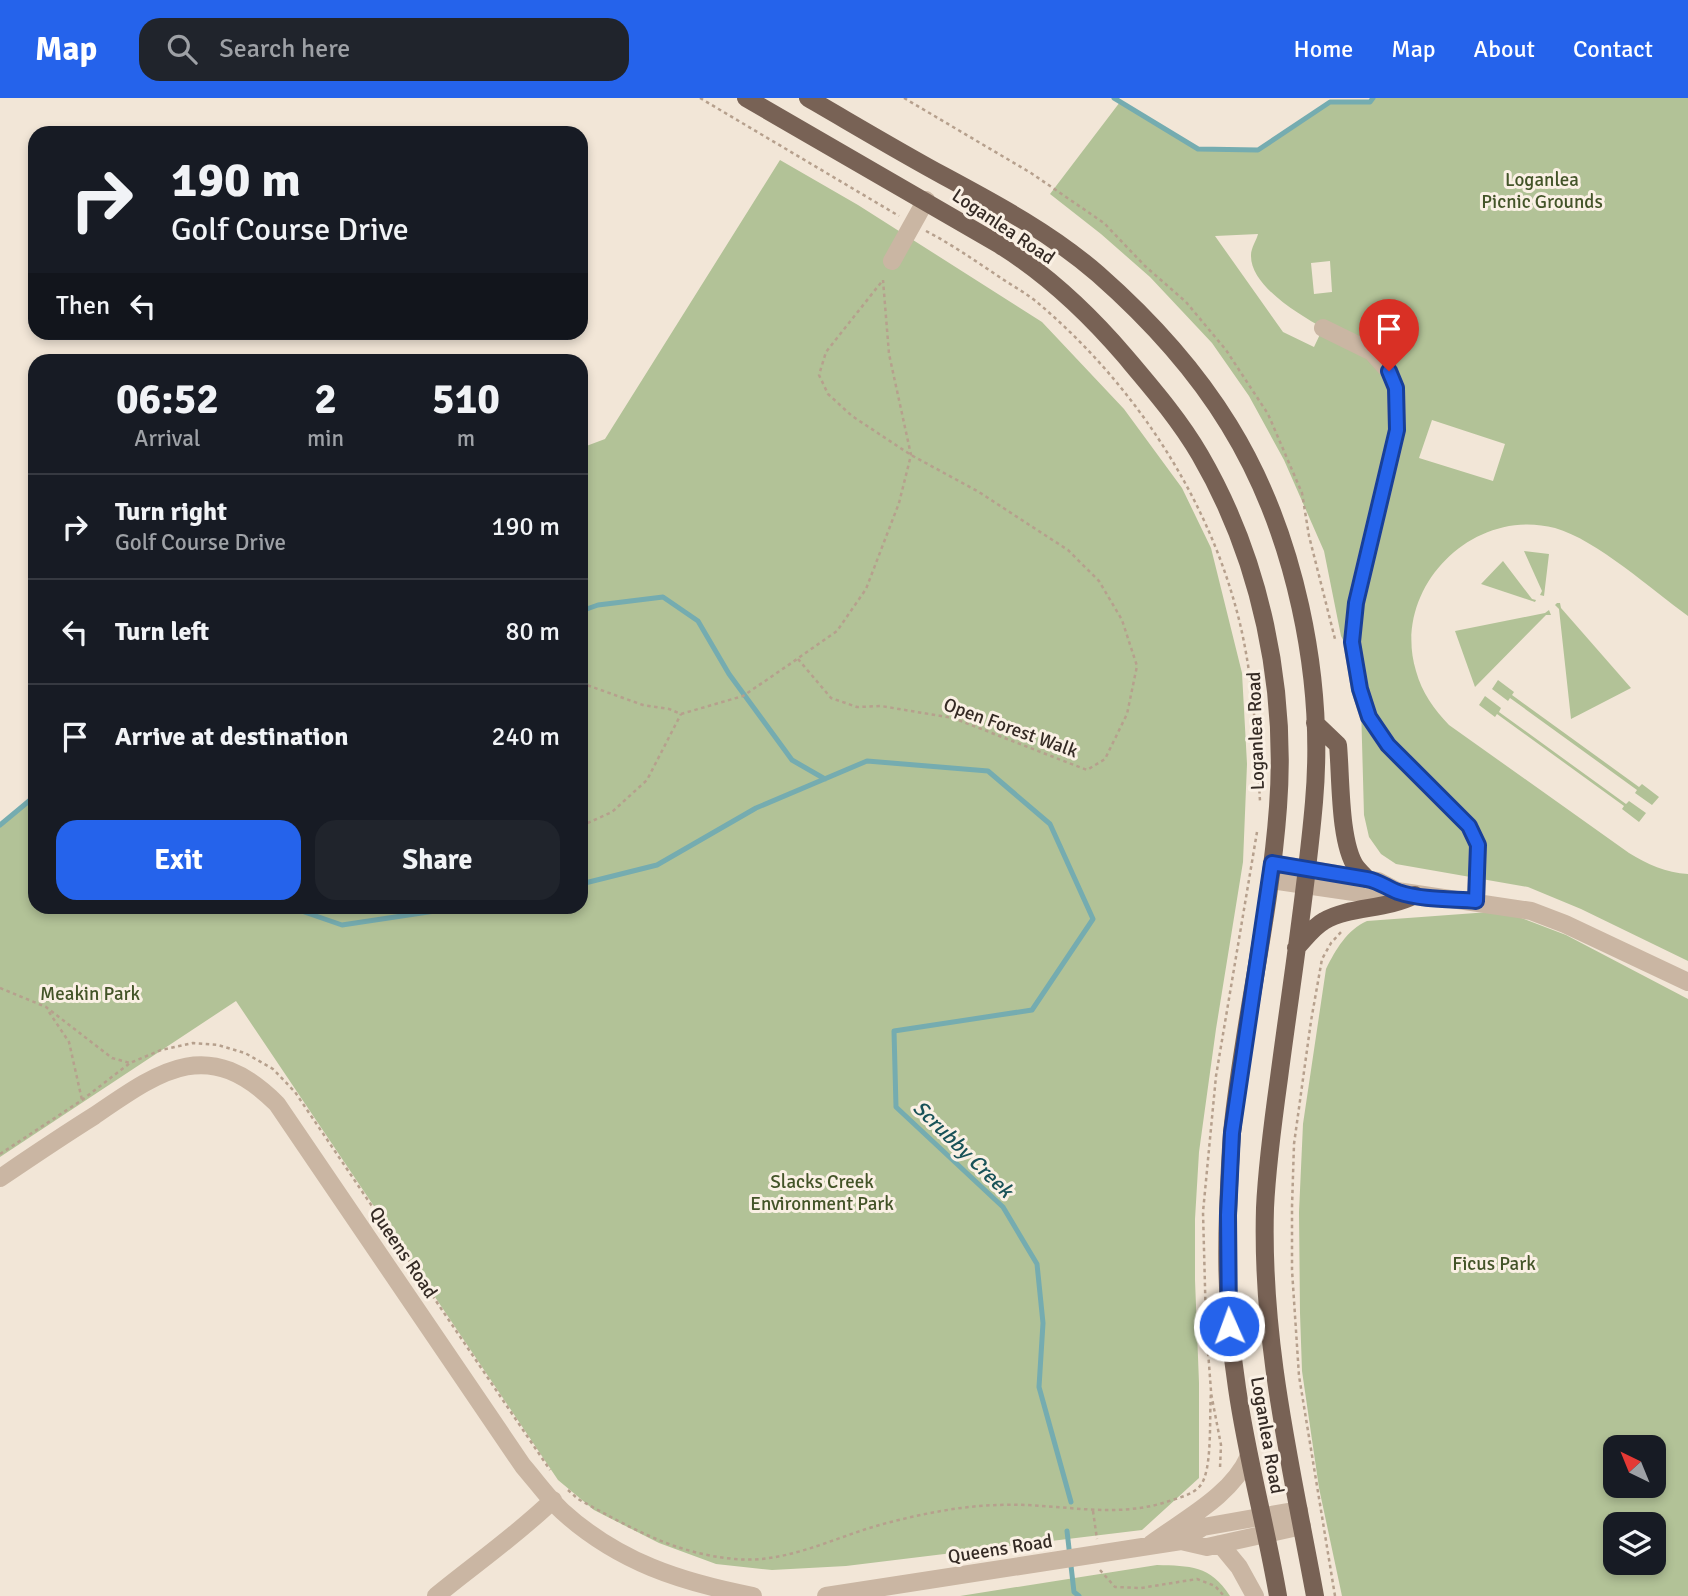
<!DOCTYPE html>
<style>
:root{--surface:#171b24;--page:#20242c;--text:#f1f3f6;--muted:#9ea1a6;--line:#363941;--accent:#2563eb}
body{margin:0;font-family:Signika,sans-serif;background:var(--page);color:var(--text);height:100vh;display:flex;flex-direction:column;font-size:26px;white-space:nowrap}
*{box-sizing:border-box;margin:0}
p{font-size:23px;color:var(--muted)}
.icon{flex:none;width:38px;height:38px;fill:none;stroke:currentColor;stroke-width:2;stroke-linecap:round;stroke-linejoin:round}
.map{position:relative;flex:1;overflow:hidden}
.side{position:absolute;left:28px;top:256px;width:560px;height:560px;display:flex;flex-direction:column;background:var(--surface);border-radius:21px;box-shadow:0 4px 10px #0003}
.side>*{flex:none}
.hud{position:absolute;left:28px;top:28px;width:560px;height:214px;border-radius:21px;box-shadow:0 4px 10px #0003;background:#171b24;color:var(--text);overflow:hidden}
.needle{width:46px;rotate:317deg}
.tools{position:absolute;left:1603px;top:1337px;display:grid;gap:14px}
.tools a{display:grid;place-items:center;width:63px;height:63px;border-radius:14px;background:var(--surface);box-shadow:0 4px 10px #0003;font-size:35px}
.pin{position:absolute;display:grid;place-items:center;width:60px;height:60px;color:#fff;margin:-72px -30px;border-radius:50% 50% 50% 0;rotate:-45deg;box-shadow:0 0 7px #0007}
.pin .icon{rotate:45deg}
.me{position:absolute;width:77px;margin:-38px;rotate:358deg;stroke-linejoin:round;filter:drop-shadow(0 0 5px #0008)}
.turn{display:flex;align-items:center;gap:24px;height:147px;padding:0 28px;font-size:32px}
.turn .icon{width:91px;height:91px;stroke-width:2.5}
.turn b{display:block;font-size:49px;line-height:60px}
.then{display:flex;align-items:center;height:66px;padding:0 28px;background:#0003;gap:14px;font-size:26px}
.eta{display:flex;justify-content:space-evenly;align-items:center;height:119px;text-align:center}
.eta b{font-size:42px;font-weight:700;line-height:49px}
.primary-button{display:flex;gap:14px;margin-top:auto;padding:14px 28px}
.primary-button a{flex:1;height:80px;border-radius:21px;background:var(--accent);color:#fff;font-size:28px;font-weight:700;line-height:80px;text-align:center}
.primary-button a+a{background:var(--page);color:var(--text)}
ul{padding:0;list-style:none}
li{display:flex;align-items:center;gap:21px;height:105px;padding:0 28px;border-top:2px solid var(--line)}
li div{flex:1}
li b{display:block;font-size:26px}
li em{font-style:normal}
header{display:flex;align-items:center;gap:42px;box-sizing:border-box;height:98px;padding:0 35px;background:var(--accent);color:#fff}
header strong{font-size:33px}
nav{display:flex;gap:38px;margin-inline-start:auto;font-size:24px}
.search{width:490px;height:63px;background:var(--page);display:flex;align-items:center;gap:18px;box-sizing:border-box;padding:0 24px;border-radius:21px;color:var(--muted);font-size:26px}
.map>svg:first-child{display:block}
</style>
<header>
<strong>Map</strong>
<div class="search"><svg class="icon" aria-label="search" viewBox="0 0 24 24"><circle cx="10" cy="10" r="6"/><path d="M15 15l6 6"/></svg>Search here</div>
<nav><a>Home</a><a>Map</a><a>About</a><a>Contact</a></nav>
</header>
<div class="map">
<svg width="1688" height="1498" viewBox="0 0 1688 1498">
<rect width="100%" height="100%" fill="#f2e6d7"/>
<path fill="#b2c297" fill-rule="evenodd" d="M1373,0H1688V518C1652,492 1597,442 1555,430C1472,408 1391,491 1416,573C1422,595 1434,611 1449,627L1629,755C1647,766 1666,775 1688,776V863L1581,811L1528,789L1396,766L1381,756L1369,739L1364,717L1361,607L1352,559L1341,538L1324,453L1284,362L1249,298L1212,245L1150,179L1101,136L1050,96L1120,4L1198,51L1258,52L1330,4H1370ZM1258,136C1257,141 1251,150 1251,157C1250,188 1300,217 1323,230L1314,249L1283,234L1215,138ZM1330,163L1332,194L1314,196L1311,165ZM1432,322L1505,346L1493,383L1419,360Z
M780,62L858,107L1042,224L1124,311L1182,390L1211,450L1242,575L1247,666L1243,764L1216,931L1199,1054L1195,1121V1182L1199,1285V1380L1142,1432L846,1468L772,1472L716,1466L659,1445L594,1412L558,1382L236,903L0,1059V727L35,698V808H581V350L605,341Z
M1524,453L1549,456L1544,498L1540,497L1542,493Z
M1503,463L1532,501L1536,502L1535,504L1481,486Z
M1557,505H1560L1561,510L1631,590L1571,621L1559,511L1555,507Z
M1549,512L1551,517H1546L1475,589L1455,533L1545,515Z
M1498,582L1514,594L1512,597L1639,689L1642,686L1659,699L1652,707L1635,695L1637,692L1510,600L1508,603L1492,591Z
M1485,598L1501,610L1499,614L1626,706L1629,703L1646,715L1639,724L1622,711L1624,708L1497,616L1495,619L1479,607Z
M1503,813L1566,837L1688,901V1498H1342L1319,1390L1302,1273L1300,1215L1299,1114L1303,1026L1326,871C1336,851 1347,832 1367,823ZM1615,1349H1654V1388H1615ZM1615,1426H1654V1465H1615Z
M1157,1467C1190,1468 1210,1467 1230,1498H960Z"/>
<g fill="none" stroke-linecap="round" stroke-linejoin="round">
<path stroke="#75acb0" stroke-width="5" d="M1114,0L1198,51L1258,52L1330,4H1370L1373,0
M581,513L598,507L663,499L698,523L729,576L792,662L825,681
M0,727L35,698
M581,786L657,767L756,710L867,663L988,673L1050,726L1093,821L1032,912L894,933L896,1009L1003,1109L1037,1166L1043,1225L1039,1289L1071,1404
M287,808L342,827L468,808
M1067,1433L1074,1494L1079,1498"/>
<path stroke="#b6a08d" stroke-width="2.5" stroke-dasharray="3.5 3.5" stroke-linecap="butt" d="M700,0L899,118
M904,0L1031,75L1104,125L1145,168L1186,204L1226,252L1268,316L1302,395L1309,438L1335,541
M926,133C951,146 974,162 998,178C1011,187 1026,195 1038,205C1129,282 1201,388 1234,503C1253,568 1256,636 1260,703
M798,561L831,600L857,609L881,608L953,620L1087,672L1105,661L1127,616L1137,568L1122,522L1099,483L1068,452L1031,428L979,394L911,357L852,318L828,296L819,277L826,254L883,182
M581,585L643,607L669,611L681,616L743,598L787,568L837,533L866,491L899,405L911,357L889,256L883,182
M581,728L612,714L647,682L681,616
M0,890L46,909L112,960L130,965L161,952L193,945L218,947L245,955L273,971L295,994L550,1372
M49,914L69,944L82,1002
M0,1056L82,1002L130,965
M1211,1293L1206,1226L1203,1114L1216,978L1257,734
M568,1392L578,1401C629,1429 675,1456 735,1461C786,1466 835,1439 883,1426C921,1416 960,1408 998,1407C1058,1404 1114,1423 1172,1402C1182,1399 1193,1396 1200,1388C1213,1373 1209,1317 1211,1295L1221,1347L1220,1370
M1093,1413L1097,1441
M1100,1472L1115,1489L1141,1490L1197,1481L1215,1488L1224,1498
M1335,1498L1299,1278L1292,1172V1109L1294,1046L1311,923L1322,861L1331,845L1341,834"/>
<path stroke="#cab6a3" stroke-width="18" d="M892,163L926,102
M1323,230L1372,254L1389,273L1396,290L1397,332L1356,505L1352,544L1360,591L1369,619L1388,647L1469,728L1478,747L1476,803
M1272,765L1367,781L1378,783L1397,793L1531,813L1565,826L1688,884
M1270,782L1374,797L1397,793
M0,1080C31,1059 62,1038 94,1018C161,972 208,937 277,1006L523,1368C536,1383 548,1400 562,1413C618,1464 681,1484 753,1498
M1181,1443L1203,1429L1299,1412
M1151,1446C1185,1421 1232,1397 1249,1358
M1220,1446L1239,1469L1255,1498
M436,1498C475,1466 517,1437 553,1402
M826,1498L1181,1443L1207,1449L1302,1428"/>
<path stroke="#786255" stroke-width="18" d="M746,0L1000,147C1048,177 1089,216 1125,258C1152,290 1179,321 1200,357C1261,462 1287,589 1278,709C1270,819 1243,926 1232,1035C1230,1061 1229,1088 1228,1115C1226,1173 1228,1232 1237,1290C1247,1360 1266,1428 1278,1498
M808,0C853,26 898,53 944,78C998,107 1052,136 1098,176C1148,220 1194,270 1229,327C1295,434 1325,579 1314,704C1306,796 1291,888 1279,980C1273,1023 1267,1067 1265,1110C1261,1245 1291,1367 1315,1498
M1315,625L1338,647C1341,678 1339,744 1356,769C1359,773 1364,777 1367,781
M1296,850C1304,842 1313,829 1324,823C1350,808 1386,812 1415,797"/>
</g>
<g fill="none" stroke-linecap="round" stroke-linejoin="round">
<g stroke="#184099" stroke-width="18">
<path id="route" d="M1229,1228L1228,1117L1232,1035L1272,765L1367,781C1379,783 1387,790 1398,794C1422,802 1451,801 1476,803L1478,747L1469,728L1388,647L1369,619L1360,591L1352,544L1356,505L1397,332L1396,290L1389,273"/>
</g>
<use href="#route" stroke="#2563eb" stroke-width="12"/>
</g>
<g text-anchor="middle" stroke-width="6" stroke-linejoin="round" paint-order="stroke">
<g font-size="19" fill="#435428" stroke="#faf0e4">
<text x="1542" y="88">Loganlea<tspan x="1542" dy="22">Picnic Grounds</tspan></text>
<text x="90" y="902">Meakin Park</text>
<text x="822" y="1090">Slacks Creek<tspan x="822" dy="22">Environment Park</tspan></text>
<text x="1494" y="1172">Ficus Park</text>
</g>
<g font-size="19" fill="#352b25" stroke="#faf0e4">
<text transform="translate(1004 128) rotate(34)" y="7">Loganlea Road</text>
<text transform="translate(1011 629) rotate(20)" y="7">Open Forest Walk</text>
<text transform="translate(1255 633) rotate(-92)" y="7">Loganlea Road</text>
<text transform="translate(404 1154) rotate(56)" y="7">Queens Road</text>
<text transform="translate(1268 1337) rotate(80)" y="7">Loganlea Road</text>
<text transform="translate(1000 1450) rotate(-9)" y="7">Queens Road</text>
</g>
<g font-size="21" font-style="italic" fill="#195258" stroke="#faf0e4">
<text transform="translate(963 1051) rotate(44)" y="7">Scrubby Creek</text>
</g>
</g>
</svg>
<div class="tools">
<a><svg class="needle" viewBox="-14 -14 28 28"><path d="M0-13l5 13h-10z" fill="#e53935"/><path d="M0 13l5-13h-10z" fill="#9ea1a6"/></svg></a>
<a><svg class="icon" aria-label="layers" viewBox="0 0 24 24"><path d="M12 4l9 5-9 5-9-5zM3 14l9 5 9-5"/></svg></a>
</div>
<div class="pin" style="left:1389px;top:273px;background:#d93025"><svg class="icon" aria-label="arrive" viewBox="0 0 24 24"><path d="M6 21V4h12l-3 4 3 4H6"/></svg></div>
<svg class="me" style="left:1229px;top:1228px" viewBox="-20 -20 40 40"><circle r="17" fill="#2563eb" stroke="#fff" stroke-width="3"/><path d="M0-11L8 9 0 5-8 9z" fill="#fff"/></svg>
<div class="hud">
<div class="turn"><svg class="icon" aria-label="right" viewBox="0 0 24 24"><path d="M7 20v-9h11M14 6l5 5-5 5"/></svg><div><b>190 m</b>Golf Course Drive</div></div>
<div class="then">Then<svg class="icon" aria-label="left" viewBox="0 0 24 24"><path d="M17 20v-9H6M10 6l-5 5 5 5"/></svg></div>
</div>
<section class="side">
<div class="eta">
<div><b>06:52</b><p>Arrival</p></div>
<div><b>2</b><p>min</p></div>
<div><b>510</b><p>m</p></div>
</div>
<ul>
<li><svg class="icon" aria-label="right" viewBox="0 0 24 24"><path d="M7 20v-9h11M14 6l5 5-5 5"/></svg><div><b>Turn right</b><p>Golf Course Drive</p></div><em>190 m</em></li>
<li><svg class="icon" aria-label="left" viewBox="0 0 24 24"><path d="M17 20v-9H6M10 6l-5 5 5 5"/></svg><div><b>Turn left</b></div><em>80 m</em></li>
<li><svg class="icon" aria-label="arrive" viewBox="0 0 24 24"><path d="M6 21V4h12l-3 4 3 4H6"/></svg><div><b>Arrive at destination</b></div><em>240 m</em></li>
</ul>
<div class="primary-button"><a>Exit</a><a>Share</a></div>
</section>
</div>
